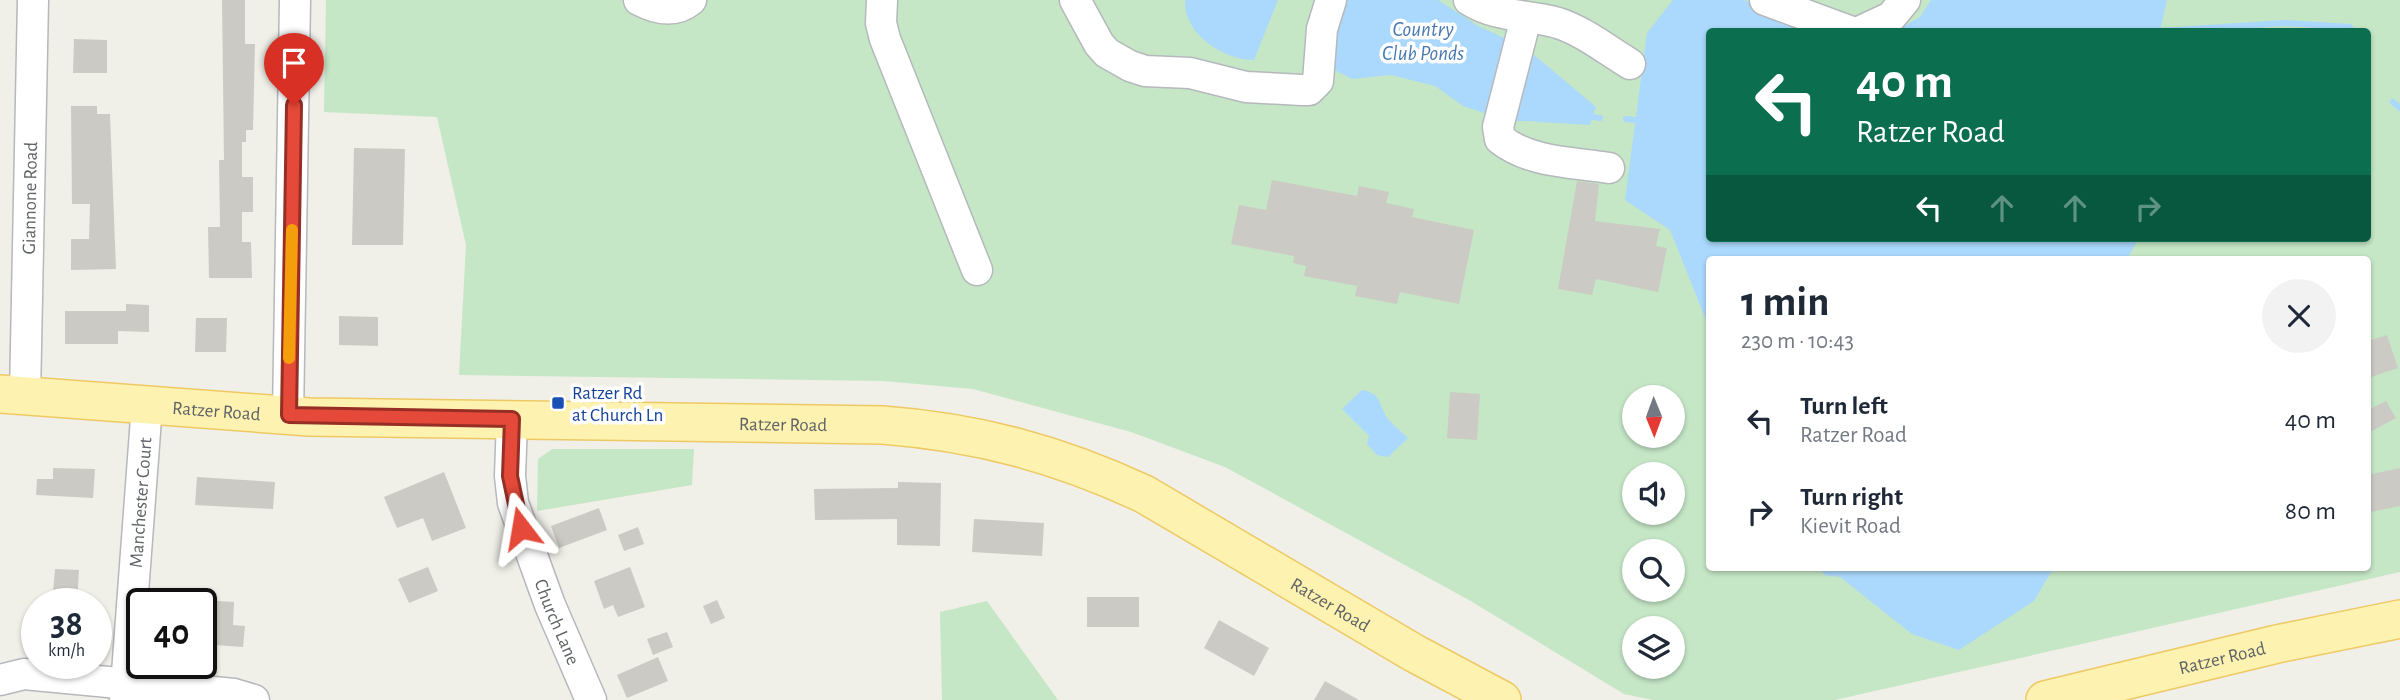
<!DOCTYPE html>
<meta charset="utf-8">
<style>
:root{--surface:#fff;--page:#f2f2f3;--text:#1f2937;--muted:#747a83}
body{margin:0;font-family:"Alegreya Sans",sans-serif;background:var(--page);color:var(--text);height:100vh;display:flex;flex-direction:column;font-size:26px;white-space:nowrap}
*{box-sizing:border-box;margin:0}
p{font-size:23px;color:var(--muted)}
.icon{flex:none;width:38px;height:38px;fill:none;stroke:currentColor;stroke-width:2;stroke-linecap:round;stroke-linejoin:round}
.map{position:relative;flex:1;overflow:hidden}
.details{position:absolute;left:1706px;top:256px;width:665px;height:315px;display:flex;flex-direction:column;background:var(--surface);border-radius:7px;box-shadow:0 2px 5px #0004}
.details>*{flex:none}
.guide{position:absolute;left:1706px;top:28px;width:665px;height:214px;border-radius:7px;box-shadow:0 2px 5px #0004;background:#0b6e4f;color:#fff;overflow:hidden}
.needle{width:46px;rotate:179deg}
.buttons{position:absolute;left:1622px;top:385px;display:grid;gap:14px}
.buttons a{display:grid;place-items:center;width:63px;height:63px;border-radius:50%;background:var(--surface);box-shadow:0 2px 5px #0004;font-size:35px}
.speed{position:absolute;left:21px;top:588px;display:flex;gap:14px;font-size:35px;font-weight:700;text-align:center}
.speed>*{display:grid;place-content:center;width:91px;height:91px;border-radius:50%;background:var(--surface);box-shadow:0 2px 5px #0004;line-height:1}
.speed small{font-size:18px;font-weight:400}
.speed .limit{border:4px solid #111;border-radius:10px;background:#fff;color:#111}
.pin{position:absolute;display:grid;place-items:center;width:60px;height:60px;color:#fff;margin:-72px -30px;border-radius:50% 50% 50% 0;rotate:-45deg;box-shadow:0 0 7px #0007}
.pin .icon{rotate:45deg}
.me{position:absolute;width:77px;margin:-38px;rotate:346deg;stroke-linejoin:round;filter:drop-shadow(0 0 5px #0008)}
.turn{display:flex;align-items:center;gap:24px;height:147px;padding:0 35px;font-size:32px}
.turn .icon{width:91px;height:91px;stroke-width:2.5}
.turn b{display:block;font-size:49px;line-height:60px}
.lanes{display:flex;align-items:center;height:66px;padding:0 35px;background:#0003;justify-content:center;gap:35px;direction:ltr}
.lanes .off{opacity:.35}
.round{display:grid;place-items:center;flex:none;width:74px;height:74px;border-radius:37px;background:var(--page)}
.summary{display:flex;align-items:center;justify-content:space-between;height:119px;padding:0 35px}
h1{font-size:42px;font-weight:700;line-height:52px}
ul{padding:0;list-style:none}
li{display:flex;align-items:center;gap:21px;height:91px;padding:0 35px}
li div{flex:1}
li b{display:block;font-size:26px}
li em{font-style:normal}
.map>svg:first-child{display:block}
</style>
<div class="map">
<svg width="2400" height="700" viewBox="0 0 2400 700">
<rect width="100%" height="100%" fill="#f0efe8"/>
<path fill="#c5e7c6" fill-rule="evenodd" d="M326,0H2400V572L1835,700H1653L1624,694L1469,600L1225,467L1131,432L973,389L883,381L459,375L466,245L437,117L324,112ZM1710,32H2368V238H1710ZM1710,259H2368V567H1710ZM1634,397H1673V436H1634ZM1634,474H1673V513H1634ZM1634,551H1673V590H1634ZM1634,628H1673V667H1634Z
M552,449H694L692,485L537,511L538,459Z
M987,601L1058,700H942L940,612Z"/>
<path fill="#abd8fd" d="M1185,0H1278L1254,60C1224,60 1183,34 1185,0Z
M1336,0H1438L1478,26L1526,48L1596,107L1590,125L1505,120L1463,106L1435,86L1391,75L1352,79L1331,68Z
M1673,0H1744L1819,31L1710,32V238H2139L2127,259H1710V330L1670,230L1625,200L1647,33Z
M1931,0H2167L2160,31L1893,32L1920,17Z
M1362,390C1378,393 1378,399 1384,412C1387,421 1401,431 1408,438L1388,457L1377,455L1367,444L1369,436L1342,409Z
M1820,567H2054L2034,601L1959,650L1912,634L1840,577L1824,575Z"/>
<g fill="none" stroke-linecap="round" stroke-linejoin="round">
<path stroke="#abd8fd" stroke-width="6" d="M2159,31L2285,23L2350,27L2352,32
M2393,102L2400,108
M1593,117L1600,118
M1626,119L1635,120"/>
</g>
<path fill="#cccac4" d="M222,0H245V44H255L253,130H246V142H242V177H253V212H242V242H251L252,278H209L208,227H220L219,160H224Z
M74,39L107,40V73H73Z
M71,106H97V114H110L116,269L71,270V239H89L90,204H72Z
M354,148L405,149L403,245H352Z
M1272,180L1357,196L1359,186L1389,192L1386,203L1414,209L1412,217L1474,230L1459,304L1400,292L1397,304L1355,296L1357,286L1304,276L1306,266L1293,263L1294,256L1231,244L1239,205L1266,210Z
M1577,181L1599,184L1595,221L1660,229L1656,246L1667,248L1658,292L1596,279L1592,295L1558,289Z
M126,304L149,305V332L118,331V344H65V311H126Z
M339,316L378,317V346L339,345Z
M196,318H227L226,352H195Z
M2387,335L2398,368L2368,378V341Z
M1450,392L1480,394L1477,440L1447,438Z
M2386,401L2396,418L2368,433V410Z
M53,468L95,469L93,498L36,495L37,479H53Z
M2400,468V506L2371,512L2368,475Z
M444,472L466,528L432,541L423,518L397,528L384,497Z
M197,477L275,482L273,509L195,505Z
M898,482L941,483L940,546L897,545V519L815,520L814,489L898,488Z
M599,508L607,530L559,548L551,526Z
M974,519L1044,523L1042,556L972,552Z
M638,527L644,544L624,551L618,535Z
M428,567L438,591L409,603L398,579Z
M630,567L645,607L618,617L613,605L604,609L594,581Z
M55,569L79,570L77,604H52Z
M1087,597H1139V627H1087Z
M201,600L234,602L233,625L245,626L243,647L201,644Z
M717,600L725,618L711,624L703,606Z
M1219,620L1269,648L1254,676L1204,648Z
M667,632L673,647L653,655L647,639Z
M658,657L668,681L627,698L617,675Z
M1325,681L1359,700H1314Z"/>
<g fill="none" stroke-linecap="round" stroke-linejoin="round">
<g stroke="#b5b8bc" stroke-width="33">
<g id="minor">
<path d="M639,0C656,9 675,13 691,0"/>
<path d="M882,0L881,23L885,39L977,270"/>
<path d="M1075,0L1099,44L1107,53L1130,66L1145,71L1190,73L1246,87L1302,90H1309L1318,81L1322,29L1331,0"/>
<path d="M1469,0C1498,18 1527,14 1558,23C1583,31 1607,50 1630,64"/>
<path d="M1765,0L1852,32"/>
<path d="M1526,18L1498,127L1500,139C1530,163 1573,162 1609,168"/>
<path d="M1859,32L1891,17L1905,0"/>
<path id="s1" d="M25,396L33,0"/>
<path d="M288,415L295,0"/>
<path id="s2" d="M512,420L510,476L513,503L550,605L591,700"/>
<path d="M0,680L24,674L234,694L254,700"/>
<path id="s3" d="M125,700L147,405"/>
</g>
</g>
<g stroke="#eec963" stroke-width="40">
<g id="major">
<path id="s4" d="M0,394L309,417L882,425C977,432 1058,454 1144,494L1414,653L1502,700"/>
<path id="s5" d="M2045,700L2277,644L2400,619"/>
</g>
</g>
<use href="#minor" stroke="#fff" stroke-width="30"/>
<use href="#major" stroke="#fdf2b0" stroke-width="37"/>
</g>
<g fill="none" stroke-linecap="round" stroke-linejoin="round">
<g stroke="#952f25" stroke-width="18">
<path id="route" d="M294,105L289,415L512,419L510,476L521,528"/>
</g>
<use href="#route" stroke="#e54939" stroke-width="12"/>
<path stroke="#f59e0b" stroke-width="12" d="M289,358L292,230"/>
</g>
<rect fill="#1a4fb4" stroke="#fff" stroke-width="2.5" x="551" y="396" width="14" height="14" rx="3.5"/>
<g text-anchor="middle" stroke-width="7" stroke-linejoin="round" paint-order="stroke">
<g font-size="19" fill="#5f6367" stroke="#fff">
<text dy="7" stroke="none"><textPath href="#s1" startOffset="198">Giannone Road</textPath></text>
<text dy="7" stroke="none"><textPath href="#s4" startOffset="217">Ratzer Road</textPath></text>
<text dy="7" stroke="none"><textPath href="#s4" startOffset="784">Ratzer Road</textPath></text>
<text dy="7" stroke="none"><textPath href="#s3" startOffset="198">Manchester Court</textPath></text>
<text dy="7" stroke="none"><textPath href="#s4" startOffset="1372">Ratzer Road</textPath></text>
<text dy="7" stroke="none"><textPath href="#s2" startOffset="210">Church Lane</textPath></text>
<text dy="7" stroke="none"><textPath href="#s5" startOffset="182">Ratzer Road</textPath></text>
</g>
<g font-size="19" fill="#164399" stroke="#fff" text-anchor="start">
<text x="572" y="399">Ratzer Rd<tspan x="572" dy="22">at Church Ln</tspan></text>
</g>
<g font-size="21" font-style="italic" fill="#4778b0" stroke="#fff">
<text x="1423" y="36">Country<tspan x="1423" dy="24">Club Ponds</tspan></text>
</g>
</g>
</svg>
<div class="buttons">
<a><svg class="needle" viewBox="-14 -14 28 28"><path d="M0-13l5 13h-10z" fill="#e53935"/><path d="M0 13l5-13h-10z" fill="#747a83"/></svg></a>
<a><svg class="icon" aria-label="sound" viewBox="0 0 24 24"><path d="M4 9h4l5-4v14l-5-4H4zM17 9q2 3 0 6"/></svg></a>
<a><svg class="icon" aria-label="search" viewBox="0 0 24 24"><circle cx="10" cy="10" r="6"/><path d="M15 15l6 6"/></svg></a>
<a><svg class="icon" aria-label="layers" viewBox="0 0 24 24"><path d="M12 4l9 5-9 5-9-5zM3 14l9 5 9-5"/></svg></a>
</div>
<div class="speed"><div>38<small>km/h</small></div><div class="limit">40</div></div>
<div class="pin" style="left:294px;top:105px;background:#d93025"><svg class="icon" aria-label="arrive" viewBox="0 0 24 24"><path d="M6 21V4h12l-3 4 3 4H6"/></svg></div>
<svg class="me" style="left:521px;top:528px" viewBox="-20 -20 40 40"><path d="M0-17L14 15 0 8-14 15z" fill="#e54939" stroke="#fff" stroke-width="4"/></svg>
<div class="guide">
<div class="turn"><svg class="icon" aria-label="left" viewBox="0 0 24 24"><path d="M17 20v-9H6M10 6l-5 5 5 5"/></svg><div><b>40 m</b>Ratzer Road</div></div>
<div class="lanes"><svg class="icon" aria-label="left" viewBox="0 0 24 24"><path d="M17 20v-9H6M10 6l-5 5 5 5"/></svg><svg class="icon off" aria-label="ahead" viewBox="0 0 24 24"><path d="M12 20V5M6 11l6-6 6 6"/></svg><svg class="icon off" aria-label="ahead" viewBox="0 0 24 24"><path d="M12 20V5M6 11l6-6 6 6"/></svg><svg class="icon off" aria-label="right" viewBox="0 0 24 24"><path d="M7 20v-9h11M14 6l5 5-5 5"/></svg></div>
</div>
<section class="details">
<div class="summary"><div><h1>1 min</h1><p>230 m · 10:43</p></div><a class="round"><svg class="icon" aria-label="close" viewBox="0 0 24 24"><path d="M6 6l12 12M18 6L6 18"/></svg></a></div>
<ul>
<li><svg class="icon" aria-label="left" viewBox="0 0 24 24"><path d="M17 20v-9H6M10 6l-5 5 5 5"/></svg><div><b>Turn left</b><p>Ratzer Road</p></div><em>40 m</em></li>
<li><svg class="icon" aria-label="right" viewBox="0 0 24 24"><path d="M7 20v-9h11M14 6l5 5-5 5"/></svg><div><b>Turn right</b><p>Kievit Road</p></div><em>80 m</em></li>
</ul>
</section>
</div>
